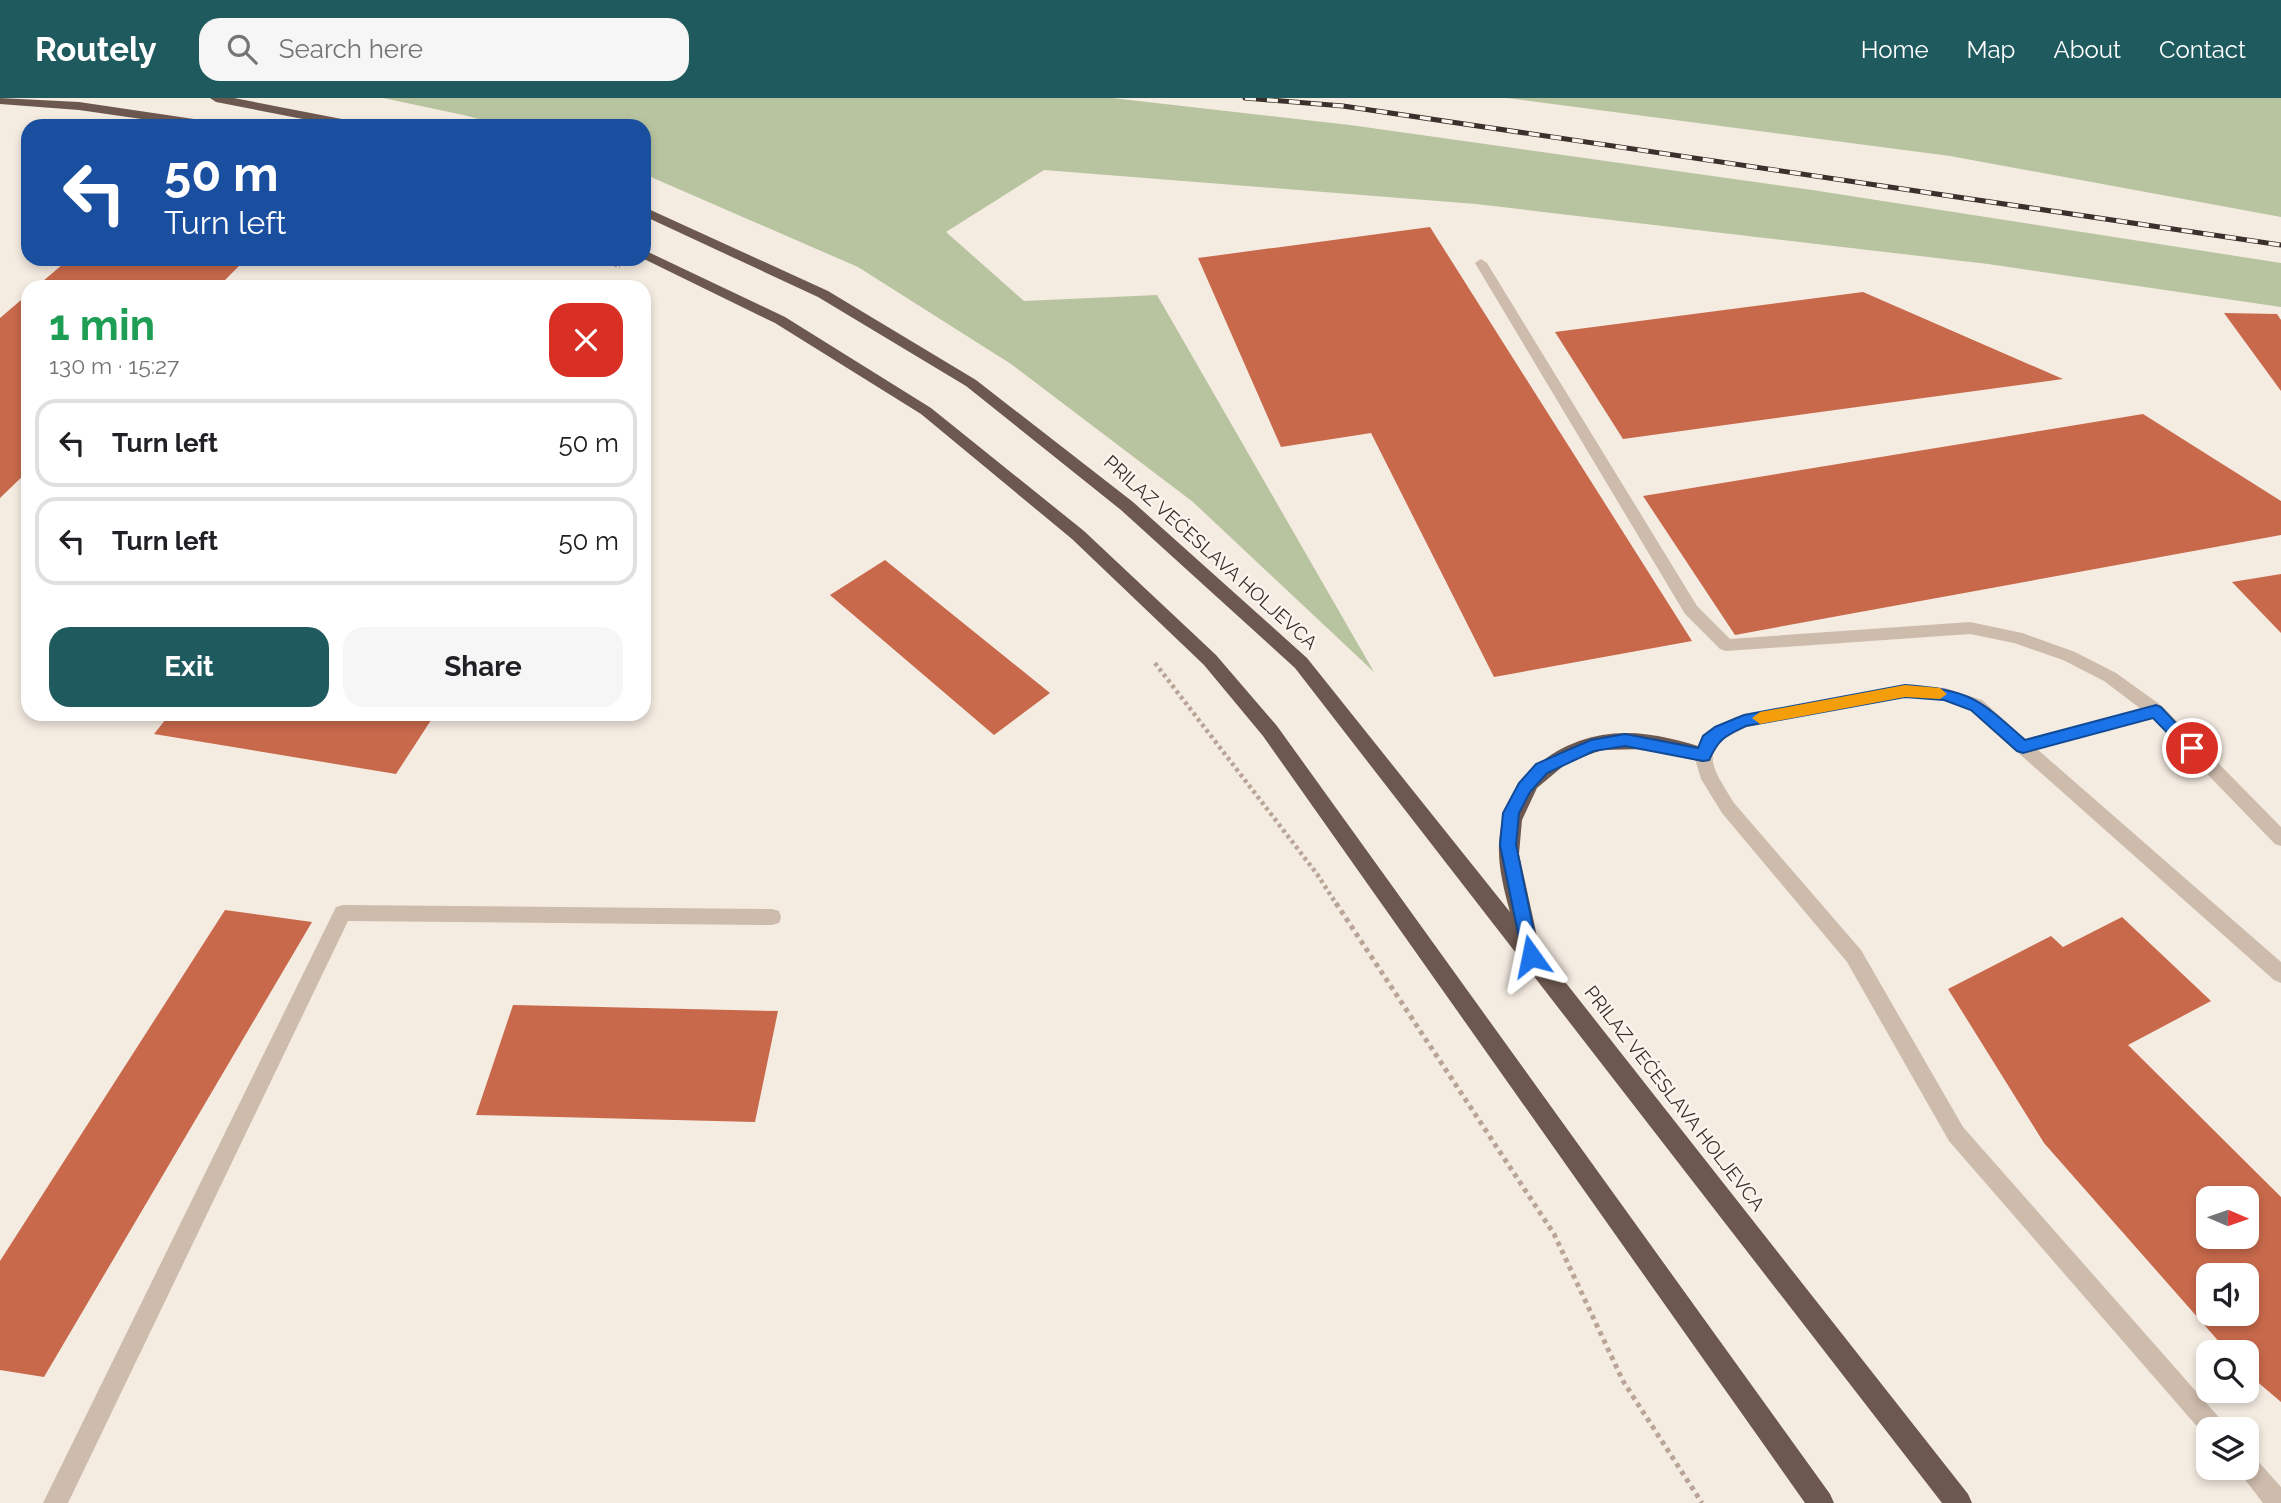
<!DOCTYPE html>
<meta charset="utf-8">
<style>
:root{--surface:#fff;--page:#f6f6f6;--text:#202124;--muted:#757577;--line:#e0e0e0;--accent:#1f5a5e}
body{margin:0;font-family:Raleway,sans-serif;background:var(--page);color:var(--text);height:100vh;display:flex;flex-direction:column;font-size:26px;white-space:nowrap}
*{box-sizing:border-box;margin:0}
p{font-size:23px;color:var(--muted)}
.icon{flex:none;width:38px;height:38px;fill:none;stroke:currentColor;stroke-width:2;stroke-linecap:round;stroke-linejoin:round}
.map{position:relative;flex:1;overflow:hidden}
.details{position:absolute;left:21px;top:182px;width:630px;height:441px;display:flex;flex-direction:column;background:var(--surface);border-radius:21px;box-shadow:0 4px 10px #0003}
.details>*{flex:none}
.hud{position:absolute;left:21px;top:21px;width:630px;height:147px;border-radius:21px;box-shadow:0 4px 10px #0003;background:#1a4fa0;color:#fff;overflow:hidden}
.needle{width:46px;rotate:92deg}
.controls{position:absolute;left:2196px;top:1088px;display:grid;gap:14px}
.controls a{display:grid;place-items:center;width:63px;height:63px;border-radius:14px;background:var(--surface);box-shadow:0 4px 10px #0003;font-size:35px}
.pin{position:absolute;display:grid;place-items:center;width:60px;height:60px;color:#fff;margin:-30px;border:4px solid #fff;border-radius:50%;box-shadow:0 2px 7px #0007}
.me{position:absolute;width:77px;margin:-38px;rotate:348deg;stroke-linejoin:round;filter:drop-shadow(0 0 5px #0008)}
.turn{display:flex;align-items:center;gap:24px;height:147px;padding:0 28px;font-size:32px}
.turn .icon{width:91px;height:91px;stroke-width:2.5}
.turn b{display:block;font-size:49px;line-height:60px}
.round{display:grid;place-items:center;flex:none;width:74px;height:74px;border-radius:21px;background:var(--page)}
.overview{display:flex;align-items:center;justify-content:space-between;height:119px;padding:0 28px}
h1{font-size:42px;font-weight:700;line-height:52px;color:#1e9e55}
.cta{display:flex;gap:14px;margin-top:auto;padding:14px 28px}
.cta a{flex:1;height:80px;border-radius:21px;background:var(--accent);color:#fff;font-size:28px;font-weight:700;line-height:80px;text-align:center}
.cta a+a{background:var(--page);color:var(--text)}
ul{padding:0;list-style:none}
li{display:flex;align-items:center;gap:21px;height:88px;margin:0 14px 10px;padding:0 14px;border:4px solid var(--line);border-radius:21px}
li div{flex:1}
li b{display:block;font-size:26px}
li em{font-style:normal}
header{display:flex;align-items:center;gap:42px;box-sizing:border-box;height:98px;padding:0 35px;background:var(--accent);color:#fff}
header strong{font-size:33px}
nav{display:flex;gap:38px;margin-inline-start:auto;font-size:24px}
.search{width:490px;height:63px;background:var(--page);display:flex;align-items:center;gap:18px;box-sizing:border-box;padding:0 24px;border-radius:21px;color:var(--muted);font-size:26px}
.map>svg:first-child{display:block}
</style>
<header>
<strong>Routely</strong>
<div class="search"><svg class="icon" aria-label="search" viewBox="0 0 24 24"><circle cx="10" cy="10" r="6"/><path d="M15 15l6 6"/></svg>Search here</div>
<nav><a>Home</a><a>Map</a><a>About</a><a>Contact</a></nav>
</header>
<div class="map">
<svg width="2281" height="1405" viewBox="0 0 2281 1405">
<rect width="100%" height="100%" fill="#f4ebe1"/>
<path fill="#b8c4a0" d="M383,0H1112L1350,27L1812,92L2281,165V209L1988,166L1476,106L1044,72L946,134L1024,203L1157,197L1374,574L1193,404L1011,266L858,169L644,76V28H501L468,18Z
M1507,0H2281V119L1950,58Z"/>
<path fill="#c8694b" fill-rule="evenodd" d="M1430,129L1692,543L1494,579L1371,335L1281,349L1198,160Z
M69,161H246L218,189H36Z
M1863,194L2063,281L1623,341L1555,234Z
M28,196V373L0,400V220Z
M2224,215L2277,216L2281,222V293Z
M2143,316L2281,403V437L1735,537L1643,398Z
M885,462L1050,595L994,637L830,497Z
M2281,476V535L2232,484Z
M170,616H435L396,676L154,636Z
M225,812L312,824L44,1279L0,1272V1163Z
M2122,819L2211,903L2128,947L2281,1099V1304L2247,1275V1255H2229L2044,1045L1948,891L2051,838L2063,849ZM2208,1101H2247V1139H2208ZM2208,1178H2247V1216H2208Z
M513,907L778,913L755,1024L476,1017Z"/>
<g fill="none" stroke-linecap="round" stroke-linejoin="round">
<path stroke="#b9a596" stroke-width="3.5" stroke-dasharray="2.5 2.5" stroke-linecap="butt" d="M601,161L620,169"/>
<path stroke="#b9a596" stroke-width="4.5" stroke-dasharray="3.5 3.5" stroke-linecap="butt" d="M1155,565L1317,776L1337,807"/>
<path stroke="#b9a596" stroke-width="5" stroke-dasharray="4.5 4.5" stroke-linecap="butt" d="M1336,805L1554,1136L1623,1283L1702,1405"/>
<path fill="#cdbbac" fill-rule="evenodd" d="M1481,161L1487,165L1697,508L1730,541L1970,524L2022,535L2075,554L2116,575L2162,608L2281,729V748L2275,746L2153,620L2037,651L2281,864V885L2274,882L1970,612L1944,602L1905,599L1747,629C1697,651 1710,666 1734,705L1861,852L1963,1029L2223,1324L2227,1332H2208L2207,1340L1949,1043L1847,864L1722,715L1701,681L1694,657C1704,634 1716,628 1738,618L1905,587L1945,590L1982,602L2025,641L2141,611L2104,583L2063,562L2014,545L1970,536L1726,553L1720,551L1685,516L1475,165Z
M343,807L772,811L779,813L781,819L779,825L772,827L348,823L68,1405H43L336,809Z
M2247,1356L2255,1360L2281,1389V1405H2263L2236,1370H2247Z"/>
<path fill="#6c584f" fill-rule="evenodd" d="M0,0L79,4L214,24L220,28H190L79,12L0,6Z
M210,0H234L357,24L363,28H339L216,4Z
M644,109L828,193L976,282L1133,404L1307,560L1510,814C1504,792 1498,769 1499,746C1502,679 1562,635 1626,635C1654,635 1684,643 1710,652L1712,657L1710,662L1703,664L1644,651L1602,652L1568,664L1537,690L1522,722L1519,756L1540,852L1968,1396L1972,1405H1942L1295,570L1121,412L966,288L818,199L644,118Z
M644,152L785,219L931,310L1084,433L1216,557L1277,628L1830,1396L1834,1405H1805L1263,638L1204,567L1072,441L921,316L775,225L644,161Z"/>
<g stroke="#3b302b" stroke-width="5">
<path id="rail" d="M1245,0L1343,8L2281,147"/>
</g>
<use href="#rail" stroke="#fbf5ee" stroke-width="3.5" stroke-dasharray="11" stroke-linecap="butt"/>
</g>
<path fill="#1a73e8" stroke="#114b97" stroke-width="2" d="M1905,587C1970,592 1978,600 2025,642L2156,607L2161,609L2199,650L2197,654H2186L2153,620L2023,655L2017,653L1971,612L1944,602L1905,599L1746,628C1725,638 1719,640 1709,662L1703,663L1625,648L1594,653L1547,675L1530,694L1519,715L1516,747L1539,858L1537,864L1531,866L1524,864L1500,747L1503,715L1519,685L1536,666L1591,642L1625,636L1698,650L1703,638L1715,629L1744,617Z"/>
<path fill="#f59e0b" d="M1905,587L1940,590L1947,596L1940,601L1905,599L1760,626L1752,620L1760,614Z"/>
<g text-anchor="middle" stroke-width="5" stroke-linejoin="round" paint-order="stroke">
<g font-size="19" fill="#3b302b" stroke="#fbf5ee">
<text transform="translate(1211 454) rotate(42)" y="7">PRILAZ VEĆESLAVA HOLJEVCA</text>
<text transform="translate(1675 1000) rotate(52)" y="7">PRILAZ VEĆESLAVA HOLJEVCA</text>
</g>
</g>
</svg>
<div class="controls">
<a><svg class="needle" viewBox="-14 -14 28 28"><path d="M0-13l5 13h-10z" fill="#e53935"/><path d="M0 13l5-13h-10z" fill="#757577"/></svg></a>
<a><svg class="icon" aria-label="sound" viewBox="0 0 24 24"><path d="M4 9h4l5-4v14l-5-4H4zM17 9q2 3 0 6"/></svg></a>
<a><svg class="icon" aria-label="search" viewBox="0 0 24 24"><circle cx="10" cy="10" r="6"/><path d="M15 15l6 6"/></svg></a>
<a><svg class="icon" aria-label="layers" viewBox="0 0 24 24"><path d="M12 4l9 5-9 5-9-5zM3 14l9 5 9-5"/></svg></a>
</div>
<div class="pin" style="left:2192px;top:650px;background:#d93025"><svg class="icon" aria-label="arrive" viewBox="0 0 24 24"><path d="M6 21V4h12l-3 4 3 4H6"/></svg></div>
<svg class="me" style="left:1531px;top:858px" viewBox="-20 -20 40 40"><path d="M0-17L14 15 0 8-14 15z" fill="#1a73e8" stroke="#fff" stroke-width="4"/></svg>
<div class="hud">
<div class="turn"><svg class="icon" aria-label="left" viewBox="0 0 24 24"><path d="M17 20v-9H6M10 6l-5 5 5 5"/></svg><div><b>50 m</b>Turn left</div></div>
</div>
<section class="details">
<div class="overview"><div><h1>1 min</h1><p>130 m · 15:27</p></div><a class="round" style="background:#d93025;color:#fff"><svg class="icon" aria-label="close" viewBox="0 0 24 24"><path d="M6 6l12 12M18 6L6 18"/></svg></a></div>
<ul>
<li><svg class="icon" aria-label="left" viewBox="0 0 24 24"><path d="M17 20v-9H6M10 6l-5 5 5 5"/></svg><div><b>Turn left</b></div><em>50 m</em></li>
<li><svg class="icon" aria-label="left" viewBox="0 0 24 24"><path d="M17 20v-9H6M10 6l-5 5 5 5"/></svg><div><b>Turn left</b></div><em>50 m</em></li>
</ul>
<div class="cta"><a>Exit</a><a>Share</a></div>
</section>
</div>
